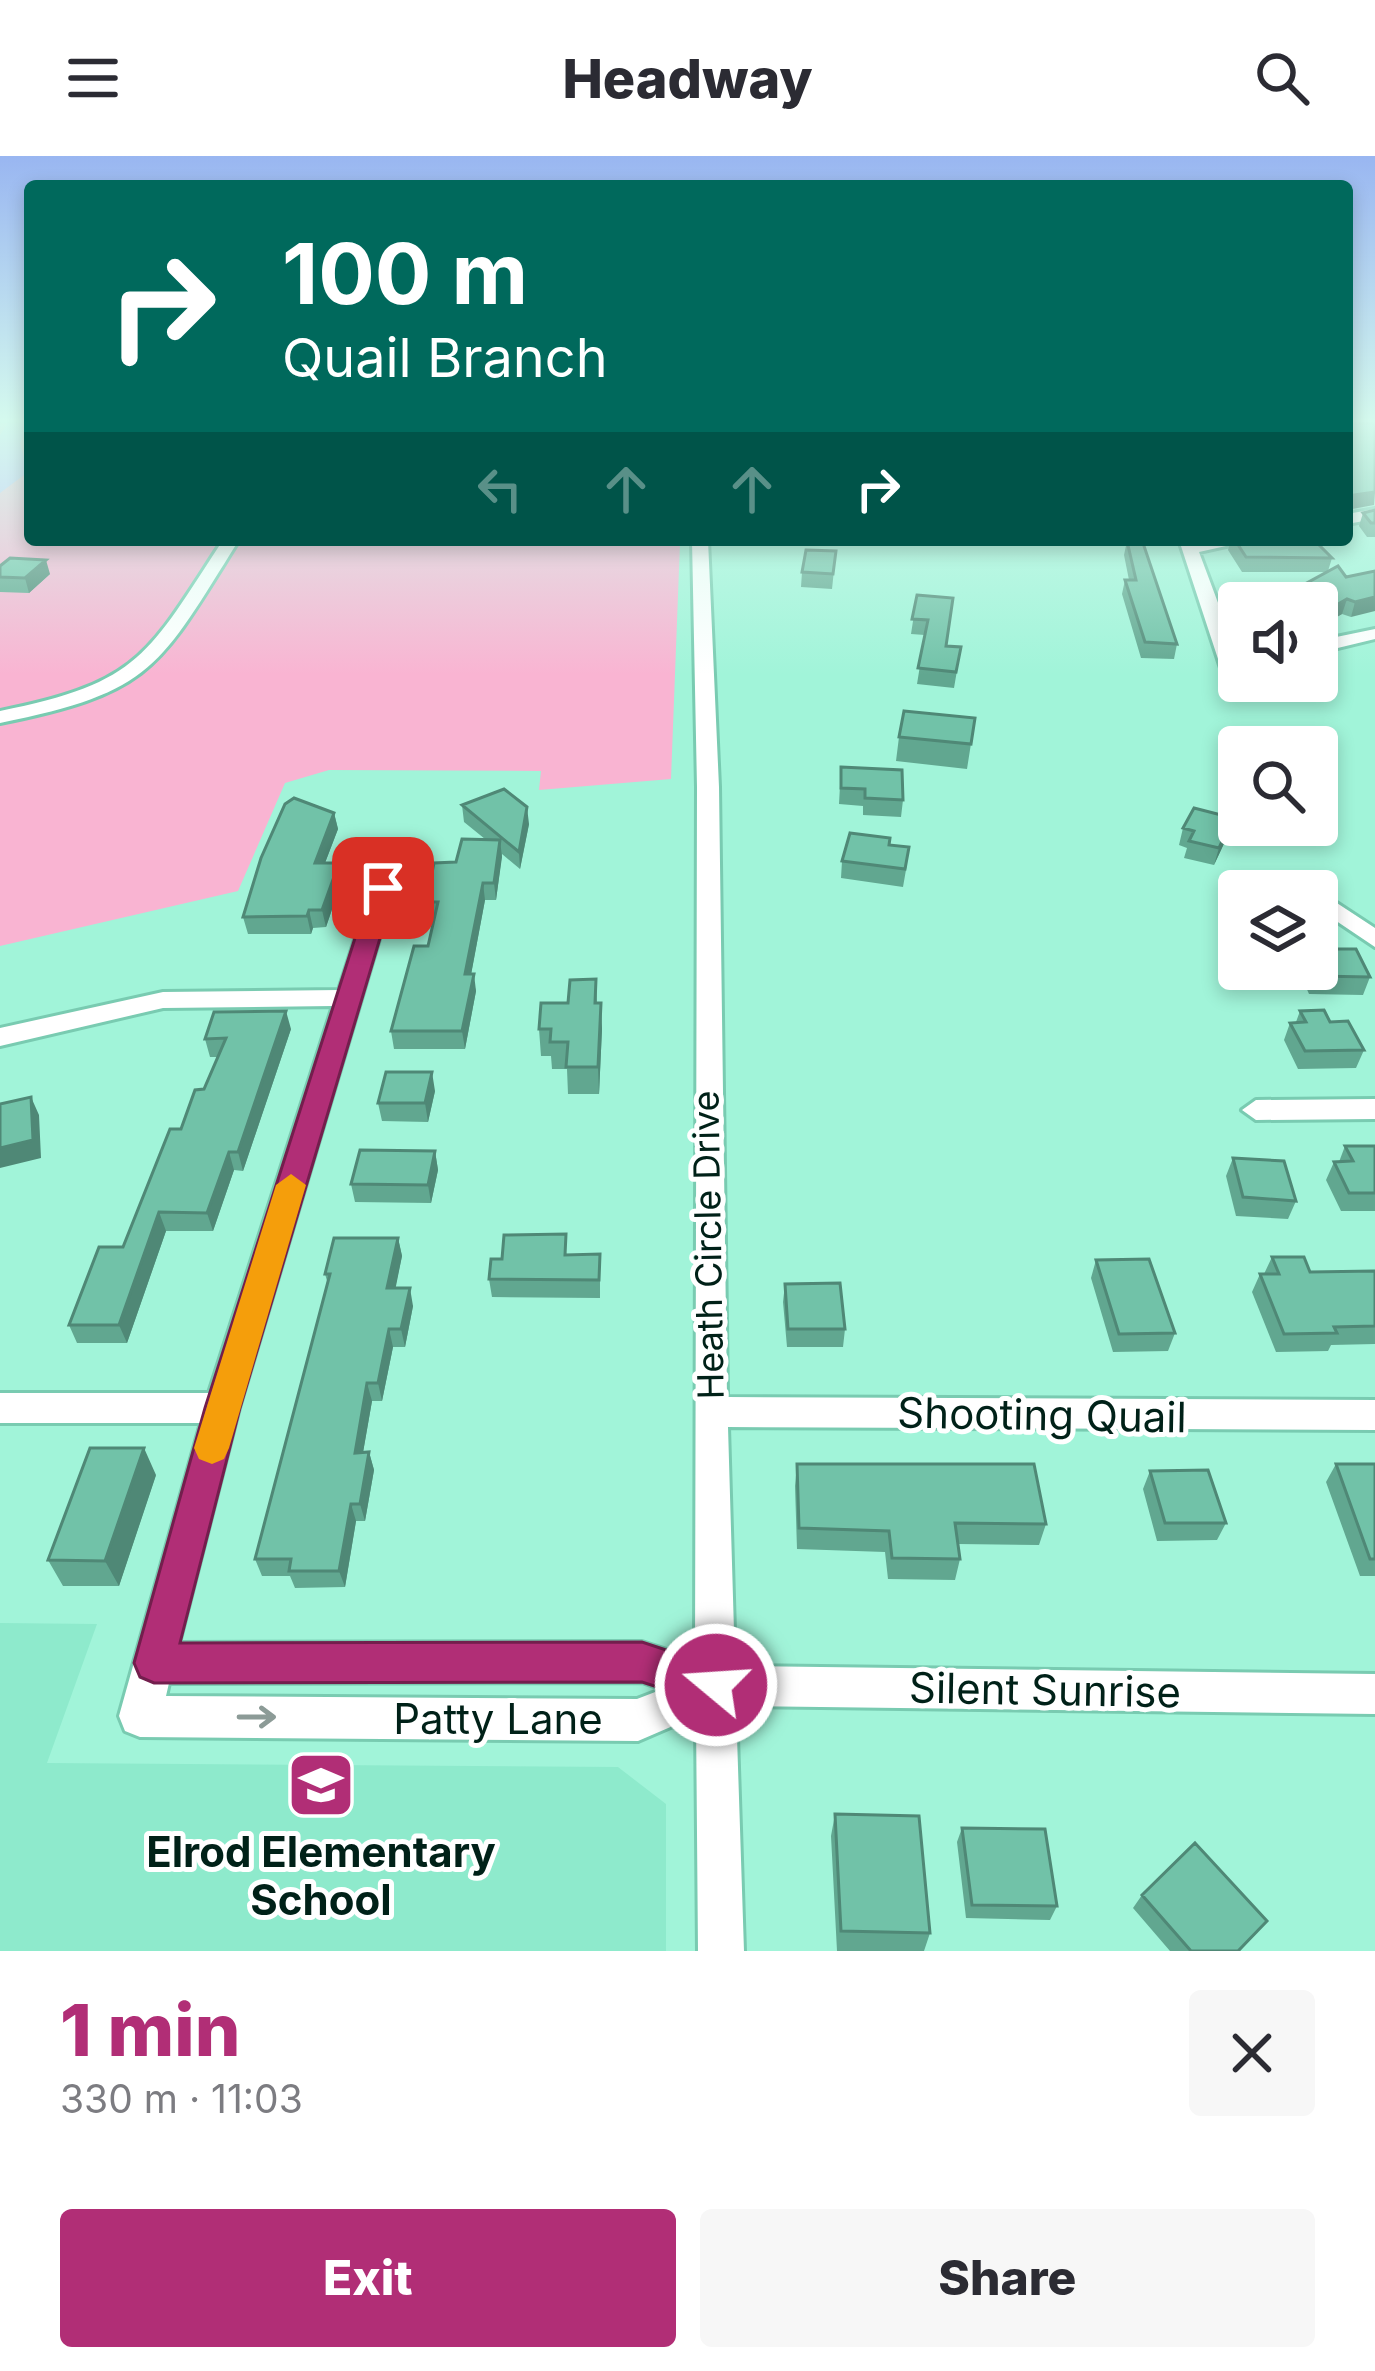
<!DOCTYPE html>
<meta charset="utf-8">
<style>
:root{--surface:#fff;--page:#f7f7f7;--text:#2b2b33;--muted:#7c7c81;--accent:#b12e76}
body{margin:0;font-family:Inter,sans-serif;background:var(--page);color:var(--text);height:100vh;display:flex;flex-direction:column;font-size:45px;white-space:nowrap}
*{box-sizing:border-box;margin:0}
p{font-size:39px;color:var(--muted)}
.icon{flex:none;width:66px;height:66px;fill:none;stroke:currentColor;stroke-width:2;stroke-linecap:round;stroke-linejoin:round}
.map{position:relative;height:1795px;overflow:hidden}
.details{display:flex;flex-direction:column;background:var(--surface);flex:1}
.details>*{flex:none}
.banner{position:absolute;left:24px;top:24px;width:1329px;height:366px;border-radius:12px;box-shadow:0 6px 18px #0003;background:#00695c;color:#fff;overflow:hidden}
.fabs{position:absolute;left:1218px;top:426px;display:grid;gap:24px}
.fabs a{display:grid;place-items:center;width:120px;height:120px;border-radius:12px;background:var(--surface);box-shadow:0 6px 18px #0003;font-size:60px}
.pin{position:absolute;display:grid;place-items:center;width:102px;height:102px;color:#fff;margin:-51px;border-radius:24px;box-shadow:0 6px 18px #0006}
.me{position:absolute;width:132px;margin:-66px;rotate:288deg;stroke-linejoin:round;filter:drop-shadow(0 0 9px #0008)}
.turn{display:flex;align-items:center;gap:42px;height:252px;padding:0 60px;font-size:54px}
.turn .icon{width:156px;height:156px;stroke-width:2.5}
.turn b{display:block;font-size:84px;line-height:102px}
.lanes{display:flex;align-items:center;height:114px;padding:0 60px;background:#0003;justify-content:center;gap:60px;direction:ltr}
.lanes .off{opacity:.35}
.round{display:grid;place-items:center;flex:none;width:126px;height:126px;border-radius:12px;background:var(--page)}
.head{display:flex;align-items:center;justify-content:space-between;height:204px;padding:0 60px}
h1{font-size:72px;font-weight:800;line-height:90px;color:var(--accent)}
.primary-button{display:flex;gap:24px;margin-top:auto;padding:24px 60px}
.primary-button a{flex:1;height:138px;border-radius:12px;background:var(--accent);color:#fff;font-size:48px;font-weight:800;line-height:138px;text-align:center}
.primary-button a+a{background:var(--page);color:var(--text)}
header{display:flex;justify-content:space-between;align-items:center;height:156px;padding:0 60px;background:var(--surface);font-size:54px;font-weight:800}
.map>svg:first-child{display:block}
</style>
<header><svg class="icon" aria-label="menu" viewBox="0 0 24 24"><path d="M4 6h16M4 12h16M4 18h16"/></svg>Headway<svg class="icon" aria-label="search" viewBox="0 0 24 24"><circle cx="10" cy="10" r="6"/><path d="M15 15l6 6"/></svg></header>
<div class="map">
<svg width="1375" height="1795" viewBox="0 0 1375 1795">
<rect width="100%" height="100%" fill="#a1f4d9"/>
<path fill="#8eeacc" d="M0,1467L97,1468L47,1607L618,1611L666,1648V1795H0Z"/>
<path fill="#f9b4d2" d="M0,267H30V384L680,387L671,623L539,634L541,615L329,614L285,627L238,735L0,790Z"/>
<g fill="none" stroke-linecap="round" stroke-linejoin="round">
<path fill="#c4bafe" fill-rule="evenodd" d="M8,267H30L20,287L28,316L0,337V279Z"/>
<g stroke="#79cbb1" stroke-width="6">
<path id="minor" d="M1375,353V363L1347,368V358Z
M223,384H239C159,511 154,536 0,567V555C141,527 148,498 223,384Z
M692,384H708L719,631L727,1241L1375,1244V1274L728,1271L735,1510L1375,1518V1558L736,1550L744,1795H698L696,1560L638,1585L140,1581L125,1575L119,1560L201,1267H0V1237H209L333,850L163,852L0,890V872L163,836L339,834L383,696L394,689L402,691L405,696L239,1252L179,1487L642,1486L695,1503L697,631ZM642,1526L663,1533L637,1543L166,1540L169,1527Z
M1179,384H1253L1199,396L1239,503V515L1230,518L1221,512Z
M1375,473V483L1317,497V485Z
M1317,734L1375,772V791L1317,752V735H1313Z
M1375,943V963L1256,964L1242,954L1256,944Z"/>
</g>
<use href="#minor" fill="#fff" fill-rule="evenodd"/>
</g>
<path fill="#61a790" d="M1363,357L1375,367V381H1367L1359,370Z
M1231,384H1314L1332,402L1328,415L1346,421L1375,415L1351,461L1342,458L1328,466L1317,465V447L1325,416H1242L1228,394Z
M1127,385L1177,488L1174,503L1141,502L1122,438L1125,424H1129L1124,399Z
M836,395L832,433L801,431L802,416Z
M0,410L50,418L29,437L0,436Z
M917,439L946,490L961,491L954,532L917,528L925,479L911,478Z
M975,562L967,613L896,605L899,581Z
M841,611L903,644L901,661L863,659V650L839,648Z
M462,649L529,668L520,713L502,698L496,744H485L471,818L476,835L465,893H394L391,875L428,790L434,764H429L426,746L485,683L464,666Z
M334,657L338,673L325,707L342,724L326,771L313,772L311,778H248L243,761Z
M1317,658L1319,668L1313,685L1267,679L1265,669H1317Z
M1233,662L1228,679L1214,709L1184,702L1187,692L1179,689L1183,672Z
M842,705L907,708L903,731L841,722Z
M1298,813H1317L1370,821L1363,839L1309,838Z
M596,823L597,847L602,873L599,938H568L567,913H552L551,900H541L539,873Z
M1300,855L1330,866L1364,894L1356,912L1298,913L1284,884L1290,867L1296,866Z
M291,873L243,1015L234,1014L213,1075H166L127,1187H77L69,1169L123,1091L181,973L204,933L218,901H210L205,883Z
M435,935L428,966L382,965L378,947Z
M1345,990H1375V1055H1341L1326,1024L1334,1006H1339Z
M435,995L438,1014L431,1047L355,1046L351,1028Z
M1233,1002L1296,1045L1288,1063L1236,1060L1226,1020Z
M398,1082L402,1100L395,1132L413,1150L405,1191H393L382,1245H372L363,1296H369L374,1314L365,1365H356L345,1431L295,1432L290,1420H262L255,1403L328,1128L325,1118Z
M600,1098V1142L492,1141L489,1123L567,1099Z
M1272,1101L1310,1116L1375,1115V1188L1331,1189L1328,1195L1276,1196L1252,1136L1260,1118H1264Z
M1096,1104L1175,1177L1168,1195L1113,1196L1091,1122Z
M785,1128L845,1173L843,1191H787L783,1146Z
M797,1308L1046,1368L1039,1389L958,1388L960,1403L955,1424L888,1423L885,1396L797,1393L795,1330Z
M1336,1308H1375V1420H1360L1326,1326Z
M1150,1315L1226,1367L1217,1384L1157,1385L1143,1333Z
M156,1319L119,1430H63L48,1404Z
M835,1658L930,1777L924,1795H837L831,1680Z
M962,1672L1057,1750L1050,1764L966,1762L957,1686Z
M1142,1739L1267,1765L1240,1795H1170L1133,1752Z"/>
<path fill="#4f8876" d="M1375,336L1374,349L1347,354L1350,340Z
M46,404L50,418L29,437L25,422Z
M1375,441V455L1351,461L1355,446Z
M1347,443L1342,458L1328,466L1333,451Z
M527,651L529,668L520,713L519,696Z
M334,657L338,673L318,725L315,707Z
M1233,662L1228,679L1214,709L1219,692Z
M500,684L502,701L496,744L494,727Z
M339,707L342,724L326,771L322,754Z
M483,727L485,744L468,835L465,818Z
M309,754L313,772L311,778L307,760Z
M474,818L476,835L465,893L462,875Z
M601,847L602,873L599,938L598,911Z
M286,855L291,873L243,1015L238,996Z
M432,916L435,935L428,966L425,947Z
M31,941L39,959L41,1002L0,1012V992Z
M435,995L438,1014L431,1047L428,1029Z
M229,996L234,1014L213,1075L207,1057Z
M159,1056L166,1075L127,1187L119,1169Z
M398,1082L402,1100L392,1150L387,1132Z
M410,1132L413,1150L405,1191L401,1173Z
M389,1173L393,1191L382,1245L378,1227Z
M367,1227L372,1245L360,1314L355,1297Z
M144,1292L156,1319L119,1430L105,1405Z
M369,1296L374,1314L365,1365L360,1348Z
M351,1348L356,1365L345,1431L339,1415Z"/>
<path fill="#71c2a8" stroke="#4f8876" stroke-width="3" d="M1347,267H1375V336L1347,340Z
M1375,354V367H1371L1363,357Z
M1131,384H1142L1177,488L1145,486L1125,424H1136L1127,385Z
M1235,384H1314L1332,402L1246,401Z
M806,394L836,395L833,418L802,416Z
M10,402L46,404L25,422L0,421V410Z
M1338,410L1346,421L1375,415V441L1355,446L1347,443L1333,451L1317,450V447H1270Z
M917,439L953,442L946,490L961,491L956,516L918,512L928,464L912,463Z
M904,555L975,562L971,588L899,581Z
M841,611L902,614L903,644L865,642V633L841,632Z
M504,633L527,651L519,696L462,649Z
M294,642L334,657L315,707H339L322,754H309L307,760L243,761L261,702L285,648Z
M1194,652L1233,662L1219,692L1189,685L1194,675L1183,672Z
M850,677L890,682L889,689L909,691L905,713L842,705Z
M462,683L500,684L494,727H483L465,818H474L462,875H391L414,790H428L438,746H426L434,707L456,706Z
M1317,793H1356L1370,821L1316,820L1313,813H1317Z
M596,823L595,847H601L598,911H566L568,886H550L551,873H539L541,847H568L570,824Z
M1324,854L1330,866L1348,865L1364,894L1305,895L1290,867L1306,866L1300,855Z
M286,855L238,996H229L207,1057L159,1056L119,1169H69L99,1091H123L170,973H181L195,934L204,933L226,882L205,883L214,856Z
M386,916H432L425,947H378Z
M31,941L33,984L0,992V948Z
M1345,990H1375V1037H1349L1334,1006L1353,1005Z
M360,994L435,995L428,1029L351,1028Z
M1233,1002L1284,1005L1296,1045L1243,1041Z
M566,1078L565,1099L600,1098L599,1124L489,1123L491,1103H502L504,1079Z
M334,1082H398L387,1132H410L401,1173H389L378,1227H367L355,1297L369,1296L360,1348H351L339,1415H289L291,1403H255L330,1118H325Z
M1272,1101H1304L1310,1116L1375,1115V1170L1334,1171L1337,1177L1284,1178L1260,1118H1279Z
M1149,1103L1175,1177L1119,1178L1096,1104Z
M840,1127L845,1173H788L785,1128Z
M90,1292H144L105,1405L48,1404Z
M797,1308H1034L1046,1368L955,1367L960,1403L892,1402L889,1375L799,1372Z
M1336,1308H1375V1403H1370Z
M1208,1314L1226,1367H1165L1150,1315Z
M835,1658L919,1660L930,1777L841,1775Z
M962,1672L1045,1673L1057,1750L972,1749Z
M1195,1687L1267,1765L1238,1795H1191L1142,1739Z"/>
<defs><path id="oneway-shaft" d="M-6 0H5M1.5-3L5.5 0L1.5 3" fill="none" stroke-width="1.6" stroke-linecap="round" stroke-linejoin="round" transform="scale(3)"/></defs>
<use stroke="#8c9b97" href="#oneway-shaft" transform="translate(257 1561)"/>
<linearGradient id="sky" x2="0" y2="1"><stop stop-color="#99b6f1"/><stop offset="0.51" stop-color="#d5faee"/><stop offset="1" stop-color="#d5faee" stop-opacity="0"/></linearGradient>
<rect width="1375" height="519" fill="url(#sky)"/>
<path fill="#b12e76" stroke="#731e4d" stroke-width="3" d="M383,725L395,732L240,1252L180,1487L642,1486L730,1515L736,1529L730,1544L716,1550L642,1526L154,1527L140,1521L134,1507L205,1252L371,732Z"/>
<path fill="#f59e0b" d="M291,1018L306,1029L229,1292L224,1303L212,1308L199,1303L194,1292L276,1029Z"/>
<defs>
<g id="school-square" transform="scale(3.45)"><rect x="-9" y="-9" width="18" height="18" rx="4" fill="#b12e76" stroke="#fff"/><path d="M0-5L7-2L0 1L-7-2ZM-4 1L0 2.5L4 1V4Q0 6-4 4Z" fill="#fff"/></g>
</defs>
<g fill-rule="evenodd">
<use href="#school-square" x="321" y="1629"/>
</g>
<g text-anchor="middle" stroke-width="10" stroke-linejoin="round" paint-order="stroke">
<g font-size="36" fill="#002118" stroke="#fff">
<text transform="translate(708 1089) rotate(-91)" y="13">Heath Circle Drive</text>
</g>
<g font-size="42" fill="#002118" stroke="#fff">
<text transform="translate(1042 1259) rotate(1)" y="15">Shooting Quail</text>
<text transform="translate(1045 1534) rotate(1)" y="15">Silent Sunrise</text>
<text x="498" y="1578">Patty Lane</text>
</g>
<g font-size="42" font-weight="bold" fill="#002118" stroke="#fff">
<text x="321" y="1711">Elrod Elementary<tspan x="321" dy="48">School</tspan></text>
</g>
</g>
</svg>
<div class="fabs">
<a><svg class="icon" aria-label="sound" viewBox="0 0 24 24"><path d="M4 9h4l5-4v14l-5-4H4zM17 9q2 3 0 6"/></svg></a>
<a><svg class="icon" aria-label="search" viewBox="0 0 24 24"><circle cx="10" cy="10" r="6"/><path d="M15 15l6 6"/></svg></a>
<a><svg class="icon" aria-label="layers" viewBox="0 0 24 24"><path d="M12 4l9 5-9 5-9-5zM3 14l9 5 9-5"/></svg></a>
</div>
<div class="pin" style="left:383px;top:732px;background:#d93025"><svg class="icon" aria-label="arrive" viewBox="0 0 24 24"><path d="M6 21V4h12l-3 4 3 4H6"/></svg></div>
<svg class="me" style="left:716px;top:1529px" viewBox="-20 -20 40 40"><circle r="17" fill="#b12e76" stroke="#fff" stroke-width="3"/><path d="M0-11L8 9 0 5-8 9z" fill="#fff"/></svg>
<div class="banner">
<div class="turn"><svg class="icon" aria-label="right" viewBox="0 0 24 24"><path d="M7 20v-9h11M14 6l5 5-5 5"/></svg><div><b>100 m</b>Quail Branch</div></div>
<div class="lanes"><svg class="icon off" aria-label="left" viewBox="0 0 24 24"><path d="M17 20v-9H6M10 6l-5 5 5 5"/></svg><svg class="icon off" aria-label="ahead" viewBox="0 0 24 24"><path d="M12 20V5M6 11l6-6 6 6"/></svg><svg class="icon off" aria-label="ahead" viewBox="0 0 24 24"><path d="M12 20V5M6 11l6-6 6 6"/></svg><svg class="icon" aria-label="right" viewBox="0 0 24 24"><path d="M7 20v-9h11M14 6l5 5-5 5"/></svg></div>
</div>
</div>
<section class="details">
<div class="head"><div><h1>1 min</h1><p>330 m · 11:03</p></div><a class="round"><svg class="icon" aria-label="close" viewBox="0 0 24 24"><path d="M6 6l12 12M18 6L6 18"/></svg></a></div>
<div class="primary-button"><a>Exit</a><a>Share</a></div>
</section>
